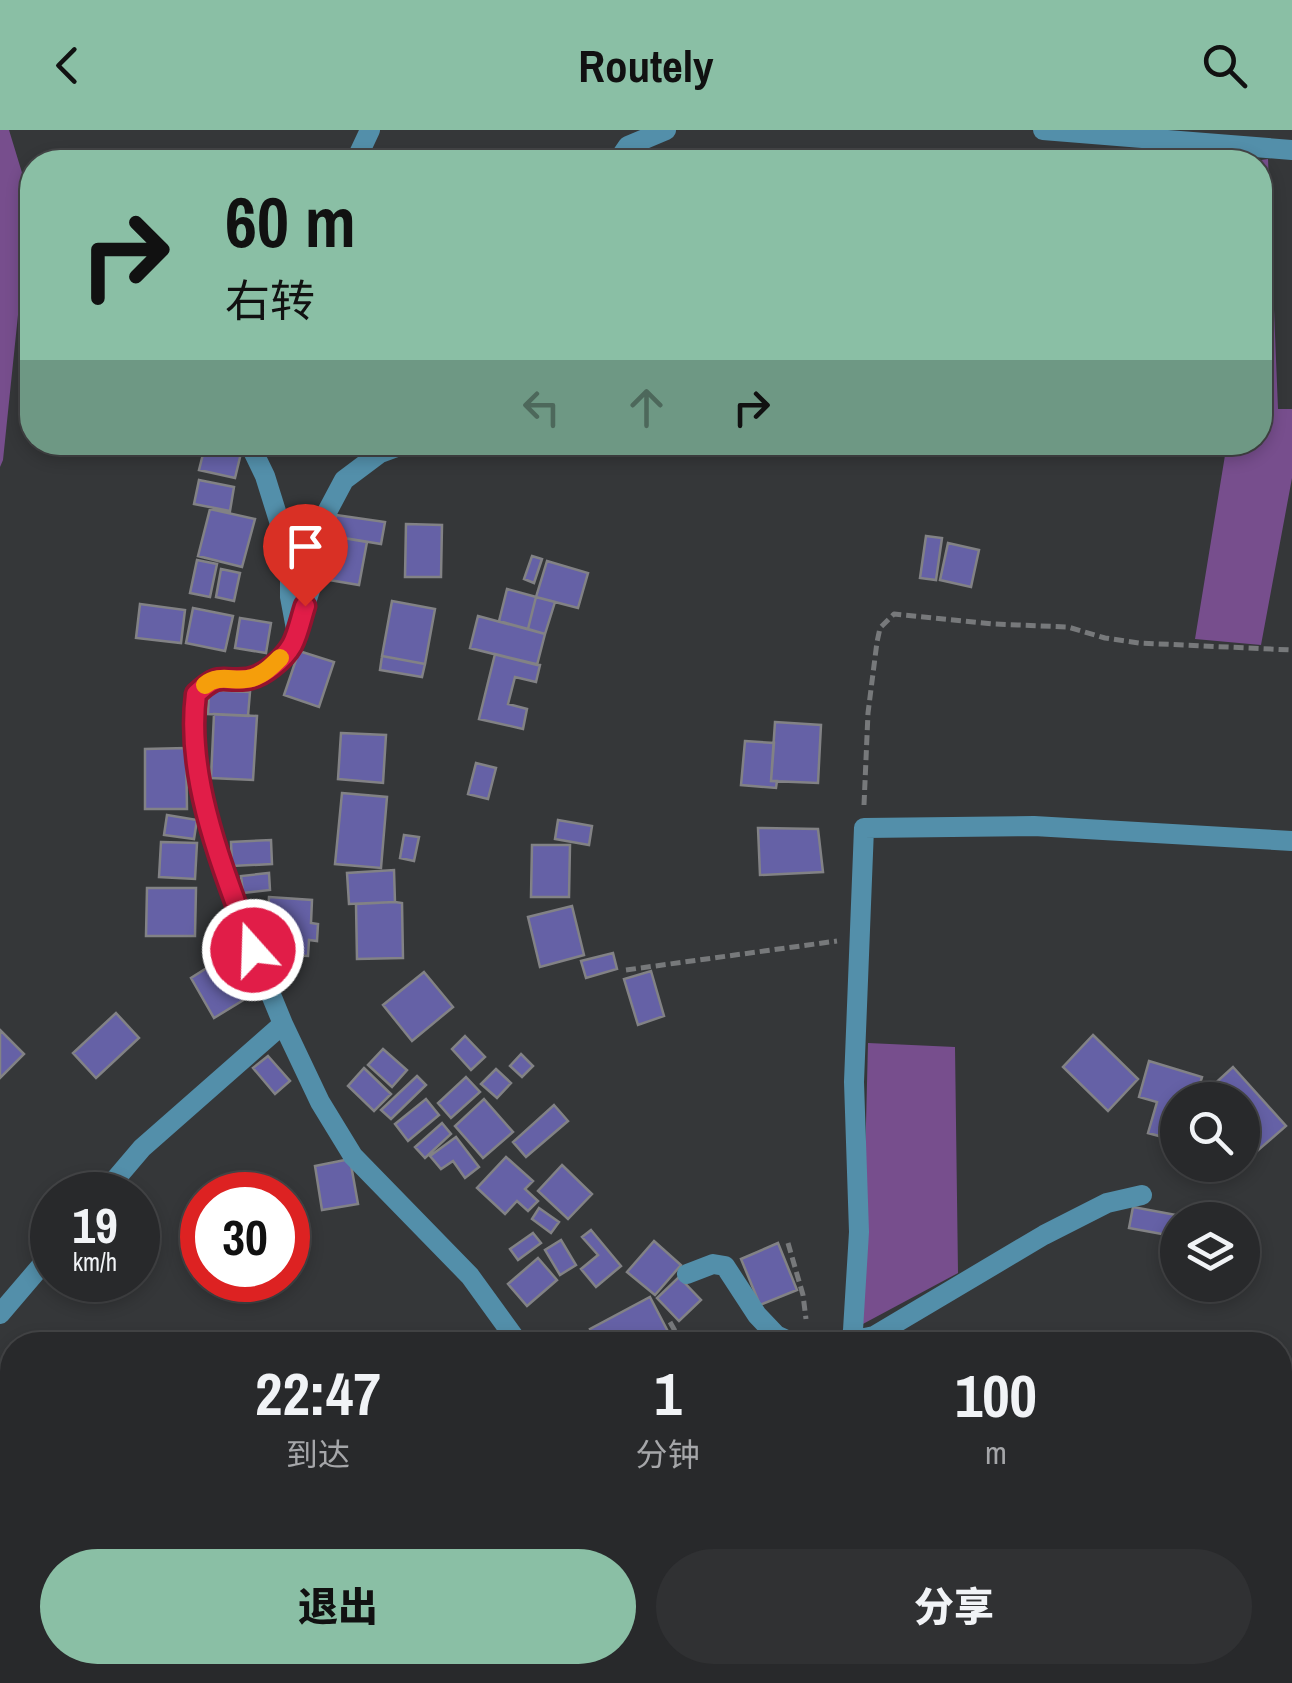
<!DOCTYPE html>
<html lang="zh">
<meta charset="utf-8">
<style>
:root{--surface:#28292b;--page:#303133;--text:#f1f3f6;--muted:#a5a6a9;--line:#444547;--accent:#8abfa5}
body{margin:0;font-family:"Archivo Narrow","Noto Sans SC",sans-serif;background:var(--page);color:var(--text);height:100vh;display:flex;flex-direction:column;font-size:38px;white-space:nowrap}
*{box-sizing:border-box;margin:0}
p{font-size:32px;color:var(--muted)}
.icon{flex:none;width:55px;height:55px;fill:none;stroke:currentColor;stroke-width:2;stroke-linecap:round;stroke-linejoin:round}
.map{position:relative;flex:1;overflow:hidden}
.drawer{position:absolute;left:0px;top:1202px;width:1292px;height:352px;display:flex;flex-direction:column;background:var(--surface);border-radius:40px 40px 0 0;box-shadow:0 5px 15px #0003,0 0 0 2px var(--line)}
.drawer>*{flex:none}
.top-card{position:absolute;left:20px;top:20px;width:1252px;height:305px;border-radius:40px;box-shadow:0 5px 15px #0003,0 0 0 2px var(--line);background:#8abfa5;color:#111;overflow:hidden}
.fabs{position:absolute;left:1160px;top:952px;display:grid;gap:20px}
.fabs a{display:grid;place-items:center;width:100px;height:100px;border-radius:50%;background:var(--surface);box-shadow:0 5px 15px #0003,0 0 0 2px var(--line);font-size:50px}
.speed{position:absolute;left:30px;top:1042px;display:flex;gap:20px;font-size:50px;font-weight:700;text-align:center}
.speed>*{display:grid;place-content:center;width:130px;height:130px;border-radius:50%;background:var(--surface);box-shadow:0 5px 15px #0003,0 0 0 2px var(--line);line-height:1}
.speed small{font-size:25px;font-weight:400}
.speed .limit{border:15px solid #d22;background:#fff;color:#111}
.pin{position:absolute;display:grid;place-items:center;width:85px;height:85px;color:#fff;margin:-102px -42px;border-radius:50% 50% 50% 0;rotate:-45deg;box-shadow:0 0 10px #0007}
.pin .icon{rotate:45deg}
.me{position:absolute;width:110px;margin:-55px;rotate:340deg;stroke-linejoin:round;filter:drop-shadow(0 0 8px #0008)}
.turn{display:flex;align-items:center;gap:35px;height:210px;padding:0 40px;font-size:45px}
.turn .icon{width:130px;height:130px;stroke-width:2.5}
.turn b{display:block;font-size:70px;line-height:85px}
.lanes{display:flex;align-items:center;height:95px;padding:0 40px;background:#0003;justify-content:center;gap:50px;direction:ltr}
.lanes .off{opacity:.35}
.eta{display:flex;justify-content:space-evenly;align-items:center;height:170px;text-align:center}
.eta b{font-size:60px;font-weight:800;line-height:70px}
.action{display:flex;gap:20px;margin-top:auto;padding:20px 40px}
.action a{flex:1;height:115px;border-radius:60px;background:var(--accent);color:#111;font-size:40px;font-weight:800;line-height:115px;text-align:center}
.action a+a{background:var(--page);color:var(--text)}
header{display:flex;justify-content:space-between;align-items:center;height:130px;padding:0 40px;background:var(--accent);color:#111;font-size:45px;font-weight:800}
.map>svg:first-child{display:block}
</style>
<header><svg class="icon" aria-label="back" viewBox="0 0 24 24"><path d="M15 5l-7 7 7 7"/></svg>Routely<svg class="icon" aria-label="search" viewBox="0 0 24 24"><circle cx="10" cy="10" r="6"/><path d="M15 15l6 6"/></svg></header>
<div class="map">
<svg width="1292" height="1553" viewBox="0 0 1292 1553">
<rect width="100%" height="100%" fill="#353739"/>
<path fill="#774e8d" d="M0,0H9L30,69L3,330L0,337Z
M1268,29L1278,279H1292V348L1261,515L1195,509L1227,313L1260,312V32H1248Z
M868,913L955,917L958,1143L861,1195Z"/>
<path fill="#6561a6" stroke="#828285" stroke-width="2.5" d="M206,312L242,319L235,348L199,340Z
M199,350L234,357L230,381L194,374Z
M210,379L255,389L242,437L198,426Z
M336,385L385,392L381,414L332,406Z
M406,394L442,395L441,447H405Z
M331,404L332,406L367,412L359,455L323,449Z
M926,406L942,408L936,450L920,448Z
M948,413L979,420L971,457L940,450Z
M532,426L542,429L534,453L524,449Z
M197,430L217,434L210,467L190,463Z
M547,431L588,443L578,478L536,467Z
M221,439L240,443L234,471L216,467Z
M507,459L536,467L528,499L499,491Z
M536,467L555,472L545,504L528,499Z
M392,471L435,479L425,534L382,526Z
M140,474L185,480L181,513L136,508Z
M193,478L233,486L225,521L186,513Z
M478,486L545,504L537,535L470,518Z
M240,488L271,493L266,523L235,518Z
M299,521L334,532L319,577L284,565Z
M495,524L540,535L536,552L515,547L508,574L527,579L523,599L479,589Z
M382,526L425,534L422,547L380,540Z
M209,560L250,562L248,586L208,584Z
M214,584L257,586L253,650L211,648Z
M775,592L821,595L818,653L771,651Z
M341,603L386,605L383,653L338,649Z
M745,611L774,613L771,651H777L776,658L741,655Z
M186,618L187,679H145V619Z
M476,633L496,638L488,669L468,664Z
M342,663L387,667L381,738L335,734Z
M167,685L197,690L194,709L164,705Z
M558,690L592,696L589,715L555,709Z
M758,698L818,699L823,742L760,745Z
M404,705L419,707L414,731L400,728Z
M271,710L272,734L232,736L231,712Z
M161,712L197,713L195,749L159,747Z
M532,715H570L569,767H531Z
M394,740L395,772L349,774L347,743Z
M269,743L270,760L243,763L241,746Z
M147,758H196L195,806H146Z
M269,767L312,770L311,793L318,794L317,811L309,810L308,826L265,824Z
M395,772L402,773L403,828L357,829L356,774Z
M572,776L584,825L540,837L528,787Z
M613,823L617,839L586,848L581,831Z
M221,829L245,869L214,888L191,848Z
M651,841L664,886L638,895L624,849Z
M424,842L453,877L412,911L383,875Z
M116,883L139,908L96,948L73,923Z
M0,900L24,924L0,948Z
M1093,905L1138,949L1108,981L1063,937Z
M465,906L485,927L471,940L452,919Z
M383,919L407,940L392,957L368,935Z
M521,924L533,936L522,947L510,936Z
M268,926L290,951L275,964L253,938Z
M1149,931L1202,947L1195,970H1178V1011L1148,1003L1157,972L1139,967Z
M1233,937L1286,996L1242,1034V970H1201L1199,968Z
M364,938L391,964L374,981L348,956Z
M496,939L511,953L497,968L481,954Z
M417,946L426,955L391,989L381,980Z
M466,947L480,962L451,988L438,973Z
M426,969L439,985L408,1011L395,994Z
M484,969L513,1002L483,1028L455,996Z
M554,975L568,991L526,1027L513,1012Z
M442,993L451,1004L425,1028L415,1017Z
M456,1007L479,1037L465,1048L453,1031L441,1039L430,1026Z
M506,1027L533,1051L525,1059L538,1071L528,1081L517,1071L505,1084L477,1058Z
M350,1029L358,1074L322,1080L315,1036Z
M562,1035L592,1064L568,1089L538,1061Z
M1133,1077L1176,1085L1173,1106L1129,1098Z
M539,1078L559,1092L551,1103L532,1089Z
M591,1100L621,1136L596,1157L581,1139L598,1125L582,1107Z
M533,1103L541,1113L518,1130L510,1119Z
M561,1110L576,1135L560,1145L545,1120Z
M654,1111L681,1135L655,1165L627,1142Z
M778,1113L797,1160L760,1175L741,1129Z
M538,1128L557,1150L527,1176L508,1154Z
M679,1147L701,1170L679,1191L657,1168Z
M650,1167L675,1215H599L590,1199Z"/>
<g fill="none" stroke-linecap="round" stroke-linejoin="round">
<path stroke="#77797b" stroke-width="5" stroke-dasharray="10 5" stroke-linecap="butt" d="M864,675L868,583L877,512L880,498L894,484L994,494L1068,497L1105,508L1139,513L1292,520
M626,840L837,811
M788,1113L803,1165L806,1189
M670,1192L683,1215"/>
<path stroke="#538faa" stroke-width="20" d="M1043,0L1292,20
M355,32L370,0
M617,32L628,16L666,0
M252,312L251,317L265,346L285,410L290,437V467L296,499
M410,312L380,323L344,350L327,382L313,451L291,517L269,539L250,549L233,548L211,550L196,564L192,587L195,618L212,708L253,821L283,894L320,972L353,1026L470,1146L520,1215
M102,1065L142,1018L283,894
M687,1144L713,1134L725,1136L757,1185L776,1205L789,1211H851L874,1206L1044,1105L1107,1073L1142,1065
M0,1184L52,1123
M847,1215L851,1211L853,1200L859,1102L854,952L864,698L1034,696L1292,711
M690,1542L694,1553
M859,1542L862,1553"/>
</g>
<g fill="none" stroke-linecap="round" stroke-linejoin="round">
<g stroke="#92132f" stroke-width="25">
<path id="route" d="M253,820C224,741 185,649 196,564C221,541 219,552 247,549C263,547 284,529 292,515C298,504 301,488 305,476"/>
</g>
<use href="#route" stroke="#e11d48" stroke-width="18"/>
<path stroke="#f59e0b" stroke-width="18" d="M205,555C219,543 236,553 252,548C264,544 272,536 280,528"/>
</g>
</svg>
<div class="fabs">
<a><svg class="icon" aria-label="search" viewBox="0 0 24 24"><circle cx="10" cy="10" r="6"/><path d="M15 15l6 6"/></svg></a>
<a><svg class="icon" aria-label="layers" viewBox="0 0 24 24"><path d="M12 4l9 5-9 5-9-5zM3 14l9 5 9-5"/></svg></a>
</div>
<div class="speed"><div>19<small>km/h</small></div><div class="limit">30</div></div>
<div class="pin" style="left:305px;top:476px;background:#d93025"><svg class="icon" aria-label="arrive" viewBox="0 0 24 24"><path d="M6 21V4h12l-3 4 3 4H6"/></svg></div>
<svg class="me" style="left:253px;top:820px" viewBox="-20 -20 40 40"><circle r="17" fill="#e11d48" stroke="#fff" stroke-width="3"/><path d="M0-11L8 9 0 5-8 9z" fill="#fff"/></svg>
<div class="top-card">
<div class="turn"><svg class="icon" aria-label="right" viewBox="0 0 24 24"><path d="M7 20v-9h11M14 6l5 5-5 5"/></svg><div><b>60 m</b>右转</div></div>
<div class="lanes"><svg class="icon off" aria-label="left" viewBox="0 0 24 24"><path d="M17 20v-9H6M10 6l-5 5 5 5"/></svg><svg class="icon off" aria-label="ahead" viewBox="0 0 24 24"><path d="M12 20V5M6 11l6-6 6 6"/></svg><svg class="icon" aria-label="right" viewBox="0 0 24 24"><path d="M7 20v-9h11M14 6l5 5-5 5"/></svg></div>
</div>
<section class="drawer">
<div class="eta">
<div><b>22:47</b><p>到达</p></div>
<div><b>1</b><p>分钟</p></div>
<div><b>100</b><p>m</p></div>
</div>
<div class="action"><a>退出</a><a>分享</a></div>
</section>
</div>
